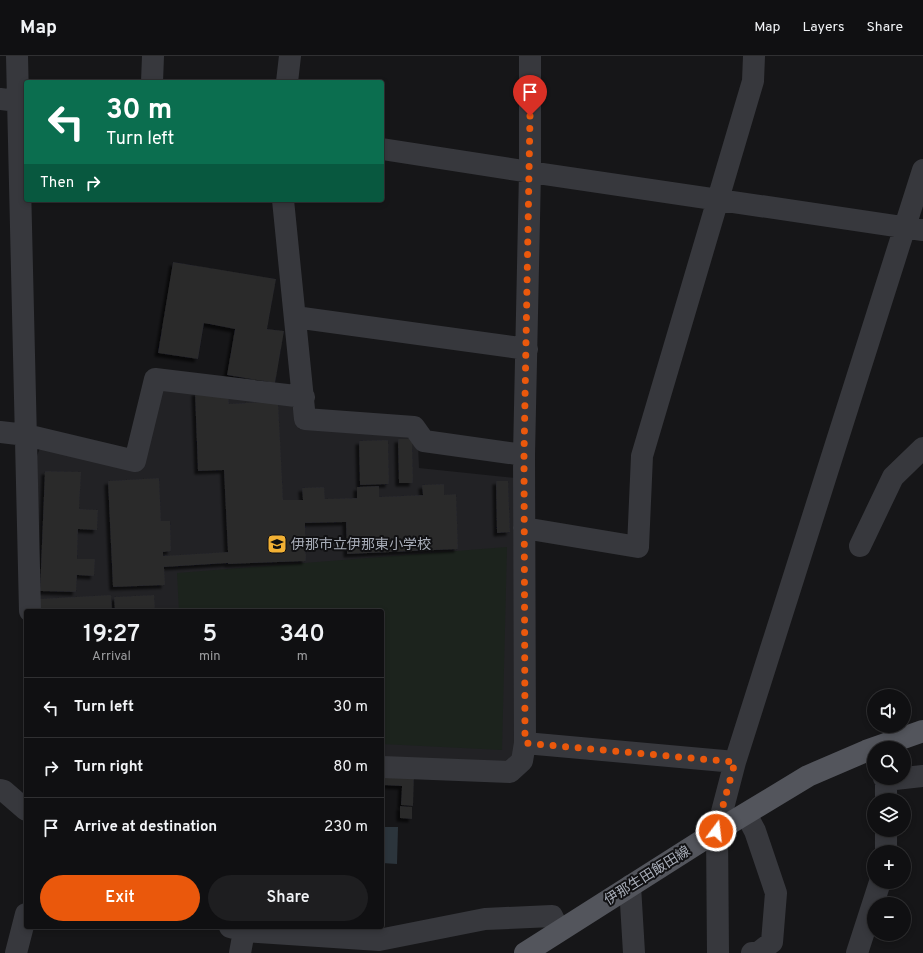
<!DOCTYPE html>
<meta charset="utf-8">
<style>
:root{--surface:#101012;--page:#1e1e20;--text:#f1f3f6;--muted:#9c9d9f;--line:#303032;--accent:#ea580c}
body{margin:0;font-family:Overpass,"Noto Sans JP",sans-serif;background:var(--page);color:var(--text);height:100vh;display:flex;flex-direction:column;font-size:15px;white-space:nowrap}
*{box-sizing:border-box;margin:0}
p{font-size:13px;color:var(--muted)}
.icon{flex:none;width:22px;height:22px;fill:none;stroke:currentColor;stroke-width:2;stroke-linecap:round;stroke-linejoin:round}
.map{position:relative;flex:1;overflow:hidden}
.sheet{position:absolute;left:24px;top:553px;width:360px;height:320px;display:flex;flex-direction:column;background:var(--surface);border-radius:4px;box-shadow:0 2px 6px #0003,0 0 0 1px var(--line)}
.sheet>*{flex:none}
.hud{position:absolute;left:24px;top:24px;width:360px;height:122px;border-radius:4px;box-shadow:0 2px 6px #0003,0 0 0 1px var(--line);background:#0b6e4f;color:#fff;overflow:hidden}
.controls{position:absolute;left:867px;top:633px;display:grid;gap:8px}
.controls a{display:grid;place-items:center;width:44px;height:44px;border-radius:50%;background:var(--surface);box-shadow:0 2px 6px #0003,0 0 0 1px var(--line);font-size:20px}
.pin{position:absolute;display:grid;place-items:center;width:34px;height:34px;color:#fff;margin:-41px -17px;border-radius:50% 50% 50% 0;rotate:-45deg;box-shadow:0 0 4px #0007}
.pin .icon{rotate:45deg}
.me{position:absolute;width:44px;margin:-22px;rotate:15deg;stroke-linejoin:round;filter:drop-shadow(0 0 3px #0008)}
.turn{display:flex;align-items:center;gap:14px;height:84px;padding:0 16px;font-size:18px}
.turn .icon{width:52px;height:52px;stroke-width:2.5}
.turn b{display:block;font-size:28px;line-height:34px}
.then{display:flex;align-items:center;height:38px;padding:0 16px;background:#0003;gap:8px;font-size:15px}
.eta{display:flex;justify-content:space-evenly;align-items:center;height:68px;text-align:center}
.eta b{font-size:24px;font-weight:600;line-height:28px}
.action{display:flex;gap:8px;margin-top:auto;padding:8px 16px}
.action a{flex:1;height:46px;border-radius:24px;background:var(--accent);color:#fff;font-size:16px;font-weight:600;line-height:46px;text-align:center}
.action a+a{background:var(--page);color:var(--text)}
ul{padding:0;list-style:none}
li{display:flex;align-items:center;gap:12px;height:60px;padding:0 16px;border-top:1px solid var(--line)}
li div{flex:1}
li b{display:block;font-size:15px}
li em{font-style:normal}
header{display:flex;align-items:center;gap:24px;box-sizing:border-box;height:56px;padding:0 20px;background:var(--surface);border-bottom:1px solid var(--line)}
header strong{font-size:19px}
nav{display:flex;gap:22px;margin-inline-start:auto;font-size:14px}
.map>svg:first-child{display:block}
</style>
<header>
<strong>Map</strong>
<nav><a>Map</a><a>Layers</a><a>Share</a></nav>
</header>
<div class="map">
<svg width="923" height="897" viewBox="0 0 923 897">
<defs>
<filter id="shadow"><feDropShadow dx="-3.5" dy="3.5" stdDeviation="1" flood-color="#0009"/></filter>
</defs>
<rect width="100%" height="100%" fill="#161618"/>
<path fill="#222225" d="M160,327L291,346L299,373L409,377L418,388L419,412L516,422V699L503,712L382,707V555H39L36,402L41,390L142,410Z"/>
<path fill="#1c231d" d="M507,491L502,694L382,688V555H179L177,517Z"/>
<path fill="#2c353c" d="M382,771H398L397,808L382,807Z"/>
<path fill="#29292c" filter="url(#shadow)" d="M173,206L276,223L267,273L284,275L275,327L227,319L235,273L204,267L198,303L158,297Z
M228,334L229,348L278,345L283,444H303L302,432L324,431L325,443L357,442V431L379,430V441L423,439L422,429L444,428V439L456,438L458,493L347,498L346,466L305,467L306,505L228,508V507L164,511L165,529L113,531L108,425L159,422L161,465H170L171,495L163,496V500L228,496L224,414L198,415L195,336Z
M398,383H412L413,427H399Z
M388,384L389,428L360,429L359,385Z
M45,415L81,416L79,453L98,454L97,474L78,473L77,503H95L94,520L77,519L76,536L40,535Z
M496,425H508L510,476L497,477Z
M111,539L112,555H40L39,543Z
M154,539L155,555H115L114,541Z
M383,718L414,719L413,750L401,749L402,730L382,729Z
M400,750L412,751V763L400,762Z"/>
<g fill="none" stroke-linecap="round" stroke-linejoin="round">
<path stroke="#37383d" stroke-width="22" d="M17,0L30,555
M152,26L153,0
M287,26L290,0
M0,43L26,46
M382,93L530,116L923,174
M283,144L305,363L414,371L424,385L524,399
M295,261L527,293
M0,376L26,379L135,405L155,323L304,341
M524,472L638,491L642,400L753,25L754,0
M860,490L893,421L923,392
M525,687L735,706
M382,711L510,716L522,705L525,687L524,399L530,116V0
M884,722L886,724L923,720
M886,724V744
M0,734L4,735L26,754
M746,758L755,775L776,837L772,886L758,897H752
M886,774V796
M630,830L634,897
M230,871L244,875L379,884L485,863L552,860L559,875
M16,897L26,858
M240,897L244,875
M718,897L717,775L735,706L923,114
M857,897L880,826"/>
<path stroke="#53555c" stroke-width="22" d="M525,897L717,775L808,720L866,695L923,675"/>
</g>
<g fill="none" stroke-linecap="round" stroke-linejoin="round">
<path stroke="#ea580c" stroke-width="7" stroke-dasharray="0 12.6" d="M530,60L524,399L525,687L735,706L716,775"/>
</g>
<defs>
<g id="school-square" transform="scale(1)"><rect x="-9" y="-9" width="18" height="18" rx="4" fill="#f2b134" stroke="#111113"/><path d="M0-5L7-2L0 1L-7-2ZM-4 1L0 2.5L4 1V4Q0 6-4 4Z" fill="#111"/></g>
</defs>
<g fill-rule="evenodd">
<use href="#school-square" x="277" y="488"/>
</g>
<g text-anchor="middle" stroke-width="4" stroke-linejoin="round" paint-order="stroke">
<g font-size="14" fill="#a8adb8" stroke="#111113" text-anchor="start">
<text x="291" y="493">伊那市立伊那東小学校</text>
</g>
<g font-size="14" fill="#a8adb8" stroke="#111113">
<text transform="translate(647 819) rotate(-32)" y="5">伊那生田飯田線</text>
</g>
</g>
</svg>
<div class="controls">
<a><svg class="icon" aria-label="sound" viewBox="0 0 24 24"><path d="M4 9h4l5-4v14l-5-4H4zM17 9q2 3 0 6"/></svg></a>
<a><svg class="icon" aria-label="search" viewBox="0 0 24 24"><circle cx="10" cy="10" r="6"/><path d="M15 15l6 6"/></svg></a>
<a><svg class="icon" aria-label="layers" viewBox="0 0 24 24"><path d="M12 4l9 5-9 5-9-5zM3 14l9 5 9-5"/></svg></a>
<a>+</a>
<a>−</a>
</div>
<div class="pin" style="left:530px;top:60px;background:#d93025"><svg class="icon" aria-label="arrive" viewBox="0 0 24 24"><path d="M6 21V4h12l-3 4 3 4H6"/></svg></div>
<svg class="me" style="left:716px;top:775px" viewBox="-20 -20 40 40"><circle r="17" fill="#ea580c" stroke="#fff" stroke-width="3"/><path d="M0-11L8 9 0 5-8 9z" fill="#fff"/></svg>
<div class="hud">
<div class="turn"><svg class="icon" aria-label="left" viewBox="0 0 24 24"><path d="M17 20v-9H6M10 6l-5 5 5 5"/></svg><div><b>30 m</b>Turn left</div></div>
<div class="then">Then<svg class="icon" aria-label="right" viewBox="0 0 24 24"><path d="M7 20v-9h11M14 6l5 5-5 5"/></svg></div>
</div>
<section class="sheet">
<div class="eta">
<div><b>19:27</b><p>Arrival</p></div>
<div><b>5</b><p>min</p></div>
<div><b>340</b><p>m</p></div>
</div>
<ul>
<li><svg class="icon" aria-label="left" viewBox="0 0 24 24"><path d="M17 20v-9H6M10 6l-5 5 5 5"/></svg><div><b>Turn left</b></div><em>30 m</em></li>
<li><svg class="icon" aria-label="right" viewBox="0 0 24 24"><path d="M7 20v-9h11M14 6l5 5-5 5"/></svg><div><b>Turn right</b></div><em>80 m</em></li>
<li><svg class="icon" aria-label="arrive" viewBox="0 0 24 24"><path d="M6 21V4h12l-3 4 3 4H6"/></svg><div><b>Arrive at destination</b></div><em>230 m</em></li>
</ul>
<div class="action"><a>Exit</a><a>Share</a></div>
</section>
</div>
